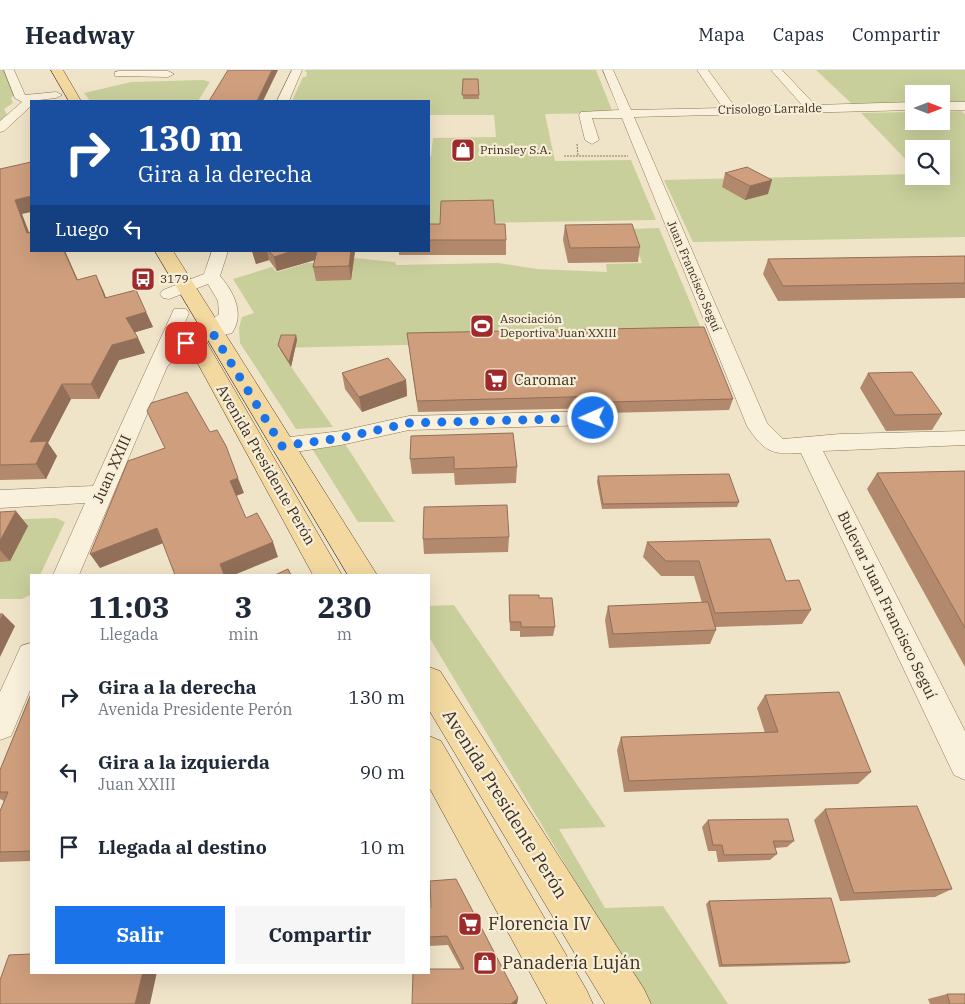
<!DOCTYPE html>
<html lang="es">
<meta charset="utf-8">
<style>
:root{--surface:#fff;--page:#f6f6f7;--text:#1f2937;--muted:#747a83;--line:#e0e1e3;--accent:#1a73e8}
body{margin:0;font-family:"IBM Plex Serif",serif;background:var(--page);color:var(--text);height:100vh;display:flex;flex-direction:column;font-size:19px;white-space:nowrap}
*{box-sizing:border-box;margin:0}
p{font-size:16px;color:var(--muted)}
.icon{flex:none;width:28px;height:28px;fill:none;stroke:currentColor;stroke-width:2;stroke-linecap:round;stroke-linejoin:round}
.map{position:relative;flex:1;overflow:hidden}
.side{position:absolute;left:30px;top:504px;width:400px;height:400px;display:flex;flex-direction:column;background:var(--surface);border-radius:0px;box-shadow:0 5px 20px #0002}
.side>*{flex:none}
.hud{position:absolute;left:30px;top:30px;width:400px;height:152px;border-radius:0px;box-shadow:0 5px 20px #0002;background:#1a4fa0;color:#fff;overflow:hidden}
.needle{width:32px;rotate:90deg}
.controls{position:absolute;left:905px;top:15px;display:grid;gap:10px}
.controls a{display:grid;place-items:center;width:45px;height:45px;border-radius:0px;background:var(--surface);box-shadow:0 5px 20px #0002;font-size:25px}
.pin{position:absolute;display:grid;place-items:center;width:42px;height:42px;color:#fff;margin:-21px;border-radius:10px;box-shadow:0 2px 8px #0006}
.me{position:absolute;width:55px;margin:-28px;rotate:268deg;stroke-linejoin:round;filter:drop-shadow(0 0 4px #0008)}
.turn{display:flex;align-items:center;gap:18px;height:105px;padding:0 25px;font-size:22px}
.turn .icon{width:65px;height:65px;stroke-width:2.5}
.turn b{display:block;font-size:35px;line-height:42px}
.then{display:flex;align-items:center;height:48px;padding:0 25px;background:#0003;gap:10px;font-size:19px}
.eta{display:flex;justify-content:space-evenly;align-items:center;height:85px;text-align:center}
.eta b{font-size:30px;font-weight:700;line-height:35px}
.button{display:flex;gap:10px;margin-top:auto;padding:10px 25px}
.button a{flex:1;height:58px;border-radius:0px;background:var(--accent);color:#fff;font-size:20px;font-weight:700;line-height:58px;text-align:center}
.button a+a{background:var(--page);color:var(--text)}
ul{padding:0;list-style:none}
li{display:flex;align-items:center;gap:15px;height:75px;padding:0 25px}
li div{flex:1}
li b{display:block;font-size:19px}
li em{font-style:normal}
header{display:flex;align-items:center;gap:30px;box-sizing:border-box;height:70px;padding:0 25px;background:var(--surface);border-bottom:1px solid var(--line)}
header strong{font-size:24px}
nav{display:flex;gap:28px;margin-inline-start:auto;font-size:18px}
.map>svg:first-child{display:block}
</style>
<header>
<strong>Headway</strong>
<nav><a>Mapa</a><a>Capas</a><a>Compartir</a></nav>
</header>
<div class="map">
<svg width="965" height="934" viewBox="0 0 965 934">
<rect width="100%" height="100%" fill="#f0e4c8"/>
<path fill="#c9cf9b" d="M0,0H5L14,25L11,28L13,33L4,39L8,46L0,53Z
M306,0H596L613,43L545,44L555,91L631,90L656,150L429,154V87L431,86L433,68L496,67L494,45H429V31H292L303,7H306L307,2H305Z
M816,0H965V33H941V24H914V33L852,34Z
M203,10L210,12L198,31H90L84,23L131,12Z
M961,41L965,44V167L693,172L664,110L914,104V106H941V79H914V98L861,43L914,42V51H941V42Z
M659,158L705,268L278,278L333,357L296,359L240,273L239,258L242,247L254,243L233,209L272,197L277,202L307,193H352L354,188L395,192L396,195L498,193L537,199L607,202L606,194L642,193L630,159Z
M344,373L351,383L395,452H358L311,377Z
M56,448L65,452L40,505H31L30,525L22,529H0V450Z
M454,535L606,757L559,759L605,838L663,836L728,934H649L429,567V536Z"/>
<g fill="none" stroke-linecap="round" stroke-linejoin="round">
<g stroke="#8d765c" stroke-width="1">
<path id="minor" d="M4,0H14L25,25L56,22L62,25L56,28L31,31V36L4,61L0,62V51L22,32L15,28Z
M292,0H302L289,31H277Z
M603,0H613L631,40L723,38L697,0H708L735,37L802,35L771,0H782L815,35L914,32V40L634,47L767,353L783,369L840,364L965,361V375L823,381L965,661V710L954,705L801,383C772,385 764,382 747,356L622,48H592L599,70L592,74L585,70L579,45L581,42L619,40Z
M119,1H168L174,4L168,7L115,6V2Z
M941,32H965V40H941Z
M212,181H228L220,206C234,222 245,244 232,263C210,268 183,279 167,297L79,505H53L85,433L0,438V420L93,416L174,239H186L189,243L177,271L200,261L219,244L218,231L208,214L169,229L163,228L160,224L163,220L204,204Z
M593,341L601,343L604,348L601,353L593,355L409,360L341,375L282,384L274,381L271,376L274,371L282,368L341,361L409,346Z
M31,573V618L11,666L0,670V622L21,576Z"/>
</g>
<g stroke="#5b4430" stroke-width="1">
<path id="major" d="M51,0H63L81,31H69Z
M155,181H173L377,505H348Z
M189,253L196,255L199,259L342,505H313L179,259L182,255Z
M429,597L440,601L644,919L651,934H605L429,640Z
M429,666L441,671L586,919L593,934H547L429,717Z"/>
</g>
<path stroke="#8d765c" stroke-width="1" stroke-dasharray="2 1" stroke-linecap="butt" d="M577,74L578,86
M564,86H628"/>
<use href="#minor" fill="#faf1dc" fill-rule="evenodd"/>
<use href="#major" fill="#f3d9a0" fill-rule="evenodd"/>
</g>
<path fill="#b2896c" d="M463,9H478L479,29H463Z
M0,99L22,144L29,162L31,181H65L78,210L103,220L106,228L146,242L153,257L135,262L145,283L119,290L99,329H71L48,373L57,386L46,409L0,410Z
M725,103L768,124L745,130L722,117Z
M429,154L506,170V185H399V181H429Z
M565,155L640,177L638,192L568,193L563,170Z
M252,181H355L351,210L316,211L313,197L315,190L277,201L269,190L256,194Z
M965,186V228L778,231L763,204L768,189Z
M407,263L733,329L729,340L605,343L604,338L418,342Z
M296,265L297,270L291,297L280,280L278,275Z
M342,303L406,310L407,326L362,342L345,319Z
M868,303L942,344L932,360L886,361L860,318Z
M513,363L517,397L516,413L455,415L454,403L412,404L410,389Z
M965,401V597L867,419L877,403Z
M598,406L739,432L737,437L602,439L597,412Z
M0,442L28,456L10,491L0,492Z
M509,467L508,482L424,484L423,469Z
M647,472L786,511L811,540L802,554L716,557V560L710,574L609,578L605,550L608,536L702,533L694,506H661L643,487Z
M509,525L539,528L555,557L553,566L520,567V561H510L509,535Z
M31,624V791L0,792V741L4,731L0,729V700Z
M765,625L871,702L858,714L624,722L617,680L621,667L765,663L757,638Z
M825,739L952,819L935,827L840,831L814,750Z
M708,750L794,771L787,777L775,778L777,784L770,790L718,792L716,781H708L702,757Z
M709,831L850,892L845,894L719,897L706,834Z
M429,837L518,928L517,934H412L461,899L448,875L429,876Z
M947,924L965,934H930L928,929Z"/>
<path fill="#916f58" d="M272,0H278L263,31H257Z
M772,110L768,124L745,130L750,116Z
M31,126V142L22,144L31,169L27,163L15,130Z
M64,181H65L84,225L77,210Z
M252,181H267L269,190L256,194Z
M293,181H320L322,188L277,201L274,187Z
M351,181H355L351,210L349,196Z
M96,205L103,220L112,243L105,228Z
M146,242L153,257L133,263L126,248Z
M296,265L297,270L291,297L289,292Z
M138,268L145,283L119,290L99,329L91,314L112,275Z
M406,310L407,326L362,342L359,327Z
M62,314L71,329L48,373L57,386L46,409L36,394L30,372Z
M238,408L244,423L236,426L230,411Z
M16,441L28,456L10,491L0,480V471Z
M157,458L166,472L100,498L90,484Z
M273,472L278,487L234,505H224L220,494Z
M3,544L15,556L0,587V550Z
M143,902H157L150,934H135Z
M518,928L517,934H511Z"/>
<path fill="#cf9f7d" stroke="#916f58" d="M228,0H272L257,31H209Z
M463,9H478L479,25H462Z
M31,92V126L15,130L27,163L31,162V181H64L77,210L96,205L105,228L136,220L146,242L126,248L138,268L112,275L91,314H62L30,372L47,371L36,394L0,395V99Z
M747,97L772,110L750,116L725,103Z
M493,130L495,154H505L506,170H429V154H440L441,131Z
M632,154L640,177L570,178L565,155Z
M269,181H293L274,187Z
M317,181H351L349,196L313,197Z
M965,186V213L783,216L768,189Z
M704,257L733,329L607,332L606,326L417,331L407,263Z
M281,265H296L289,292L278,275Z
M388,288L406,310L359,327L342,303Z
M912,302L942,344L895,345L868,303Z
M187,322L210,362L217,360L226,376L238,408L230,411L246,448L257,443L273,472L220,494L224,505H175L157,458L90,484L128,391L165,378L147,341L151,333Z
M513,363L517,397L454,399V387L410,389L411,366Z
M965,401V558L877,403Z
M729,404L739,432L603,434L598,406Z
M507,435L509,467L423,469L424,437Z
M16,441L0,471V442Z
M770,469L786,511L799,510L811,540L715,543L699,491H666L647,472Z
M288,499L291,505H275Z
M509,525H539V528H552L555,557H521V552H510Z
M708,532L716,560L613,564L608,536Z
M0,544H3L0,550Z
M839,622L871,702L629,711L621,667L778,662L765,625Z
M31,624V781L0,782V741L8,722H0V700Z
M917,736L952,819L854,823L825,739Z
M788,749L794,771H773L777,784L724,785L722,775H713L708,750Z
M456,809L518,928L511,934H412L413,902H429V899H464L447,866L429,867V837H431L430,811Z
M831,828L850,892L722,895L709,831Z
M31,884V902H143L135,934H0V910L9,885Z
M947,924H965V934H950Z"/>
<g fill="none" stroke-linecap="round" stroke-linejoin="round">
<path stroke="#1a73e8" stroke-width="9" stroke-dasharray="0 16.2" d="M186,273L212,262L282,376L341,368L409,353L593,348"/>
</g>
<defs>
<g id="shop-square" transform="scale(1.25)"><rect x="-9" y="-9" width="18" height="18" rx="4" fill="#9e2a2b" stroke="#f7eed8"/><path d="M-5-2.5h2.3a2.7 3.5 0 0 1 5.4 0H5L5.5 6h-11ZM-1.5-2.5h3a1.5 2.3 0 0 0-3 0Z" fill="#fff"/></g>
<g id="bus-square" transform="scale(1.25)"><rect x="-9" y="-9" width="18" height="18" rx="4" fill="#9e2a2b" stroke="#f7eed8"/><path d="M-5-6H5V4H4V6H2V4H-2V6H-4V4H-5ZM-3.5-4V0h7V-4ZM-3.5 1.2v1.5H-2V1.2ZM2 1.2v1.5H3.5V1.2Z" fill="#fff"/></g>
<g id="stadium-square" transform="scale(1.25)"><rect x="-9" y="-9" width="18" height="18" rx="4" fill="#9e2a2b" stroke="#f7eed8"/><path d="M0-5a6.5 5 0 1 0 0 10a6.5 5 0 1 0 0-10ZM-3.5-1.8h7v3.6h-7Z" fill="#fff"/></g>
<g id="supermarket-square" transform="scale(1.25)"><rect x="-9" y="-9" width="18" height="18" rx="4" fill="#9e2a2b" stroke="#f7eed8"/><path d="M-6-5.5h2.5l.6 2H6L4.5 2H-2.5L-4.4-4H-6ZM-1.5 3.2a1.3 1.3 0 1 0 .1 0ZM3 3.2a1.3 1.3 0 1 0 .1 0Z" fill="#fff"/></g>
</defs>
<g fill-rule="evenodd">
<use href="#shop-square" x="463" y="80"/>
<use href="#bus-square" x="143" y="209"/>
<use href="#stadium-square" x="482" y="256"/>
<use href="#supermarket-square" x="496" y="310"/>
<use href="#supermarket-square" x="470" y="854"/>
<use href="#shop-square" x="485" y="893"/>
</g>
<g text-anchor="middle" stroke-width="4.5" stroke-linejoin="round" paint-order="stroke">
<g font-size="12" fill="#3d2e20" stroke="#f7eed8">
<text transform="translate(770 39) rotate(-1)" y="4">Crisologo Larralde</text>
<text transform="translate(694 206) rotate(67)" y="4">Juan Francisco Seguí</text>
</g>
<g font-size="12" fill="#3d2e20" stroke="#f7eed8" text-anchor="start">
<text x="480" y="84">Prinsley S.A.</text>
<text x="160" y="213">3179</text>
<text x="500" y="253">Asociación<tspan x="500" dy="14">Deportiva Juan XXIII</tspan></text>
</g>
<g font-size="15" fill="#3d2e20" stroke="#f7eed8" text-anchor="start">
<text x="514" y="315">Caromar</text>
</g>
<g font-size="15" fill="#3d2e20" stroke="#f7eed8">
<text transform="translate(266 395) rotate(60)" y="5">Avenida Presidente Perón</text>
<text transform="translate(112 399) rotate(-66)" y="5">Juan XXIII</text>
<text transform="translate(887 535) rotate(64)" y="5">Bulevar Juan Francisco Seguí</text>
</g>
<g font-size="18" fill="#3d2e20" stroke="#f7eed8">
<text transform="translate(505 734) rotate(58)" y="6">Avenida Presidente Perón</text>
</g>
<g font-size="18" fill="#3d2e20" stroke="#f7eed8" text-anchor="start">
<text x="488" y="860">Florencia IV</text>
<text x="502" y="899">Panadería Luján</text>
</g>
</g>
</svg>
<div class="controls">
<a><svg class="needle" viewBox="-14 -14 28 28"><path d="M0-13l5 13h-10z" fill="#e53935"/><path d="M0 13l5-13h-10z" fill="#747a83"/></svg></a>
<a><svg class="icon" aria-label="search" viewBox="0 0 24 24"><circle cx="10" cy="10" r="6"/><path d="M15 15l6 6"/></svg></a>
</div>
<div class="pin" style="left:186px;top:273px;background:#d93025"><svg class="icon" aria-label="arrive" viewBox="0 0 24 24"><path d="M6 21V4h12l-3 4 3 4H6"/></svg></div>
<svg class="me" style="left:593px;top:348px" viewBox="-20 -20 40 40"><circle r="17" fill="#1a73e8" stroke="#fff" stroke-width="3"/><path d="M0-11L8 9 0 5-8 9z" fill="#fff"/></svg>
<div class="hud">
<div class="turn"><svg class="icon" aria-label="right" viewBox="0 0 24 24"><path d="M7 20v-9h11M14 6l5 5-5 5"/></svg><div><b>130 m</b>Gira a la derecha</div></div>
<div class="then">Luego<svg class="icon" aria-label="left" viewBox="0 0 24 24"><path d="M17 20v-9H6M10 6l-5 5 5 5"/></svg></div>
</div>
<section class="side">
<div class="eta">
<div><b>11:03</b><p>Llegada</p></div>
<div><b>3</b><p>min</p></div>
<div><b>230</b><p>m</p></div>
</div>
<ul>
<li><svg class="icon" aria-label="right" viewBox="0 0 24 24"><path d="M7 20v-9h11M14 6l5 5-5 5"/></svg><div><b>Gira a la derecha</b><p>Avenida Presidente Perón</p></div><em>130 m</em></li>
<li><svg class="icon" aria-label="left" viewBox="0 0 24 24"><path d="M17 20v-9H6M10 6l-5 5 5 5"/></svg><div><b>Gira a la izquierda</b><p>Juan XXIII</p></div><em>90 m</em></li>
<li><svg class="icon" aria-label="arrive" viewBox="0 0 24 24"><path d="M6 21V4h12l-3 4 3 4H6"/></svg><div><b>Llegada al destino</b></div><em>10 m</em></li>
</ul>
<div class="button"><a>Salir</a><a>Compartir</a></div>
</section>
</div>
